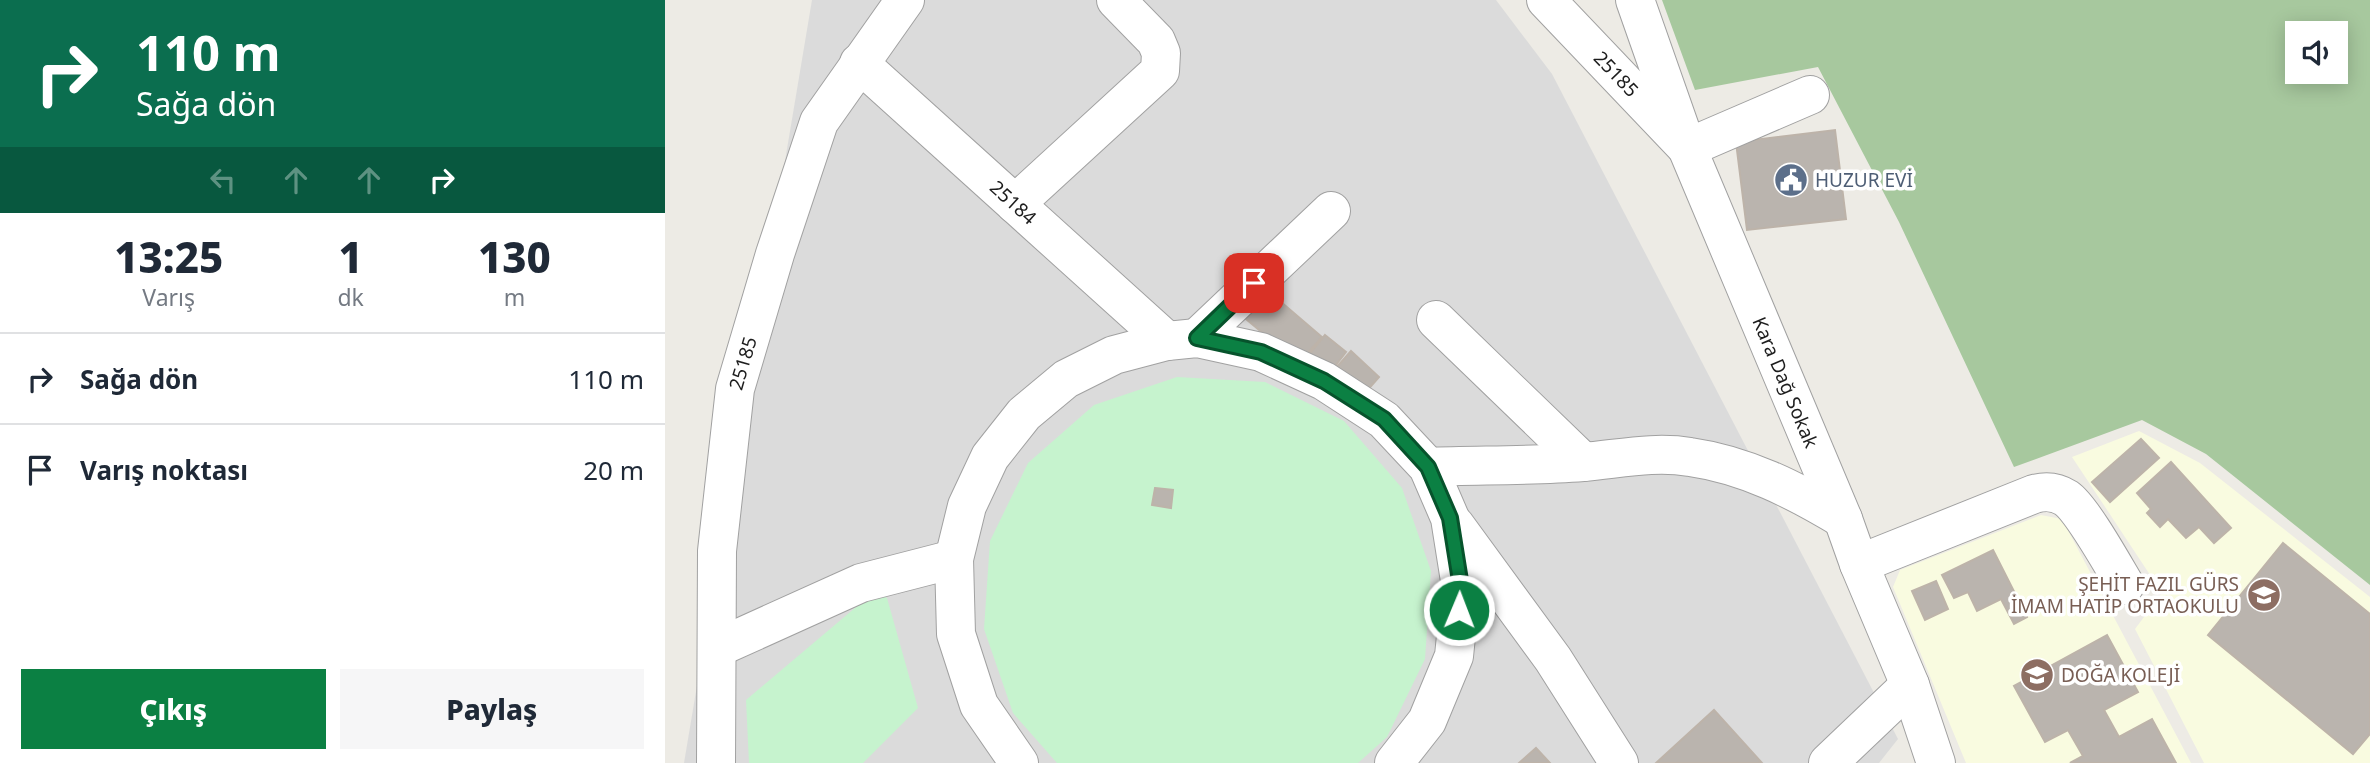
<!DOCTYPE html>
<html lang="tr">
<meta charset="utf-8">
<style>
:root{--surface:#fff;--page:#f6f6f7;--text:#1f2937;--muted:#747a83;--line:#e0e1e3;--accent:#0b8043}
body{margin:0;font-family:"Noto Sans",sans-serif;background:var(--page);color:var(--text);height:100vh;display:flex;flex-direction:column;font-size:26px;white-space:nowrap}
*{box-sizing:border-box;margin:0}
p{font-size:23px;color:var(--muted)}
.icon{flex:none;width:38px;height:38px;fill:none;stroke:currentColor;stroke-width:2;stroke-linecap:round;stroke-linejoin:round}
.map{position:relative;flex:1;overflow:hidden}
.drawer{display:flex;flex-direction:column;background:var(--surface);width:665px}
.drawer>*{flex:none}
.banner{background:#0b6e4f;color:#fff;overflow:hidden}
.tools{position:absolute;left:1620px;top:21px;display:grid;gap:14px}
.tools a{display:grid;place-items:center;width:63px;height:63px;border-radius:0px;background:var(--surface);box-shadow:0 4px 18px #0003;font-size:35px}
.pin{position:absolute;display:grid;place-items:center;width:60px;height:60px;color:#fff;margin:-30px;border-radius:14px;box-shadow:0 4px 10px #0006}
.me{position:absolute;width:77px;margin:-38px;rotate:1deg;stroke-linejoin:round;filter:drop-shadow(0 0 5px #0008)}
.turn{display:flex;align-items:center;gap:24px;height:147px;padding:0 21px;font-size:32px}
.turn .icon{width:91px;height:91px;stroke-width:2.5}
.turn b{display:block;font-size:49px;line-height:60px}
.lanes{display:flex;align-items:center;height:66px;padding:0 21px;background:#0003;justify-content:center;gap:35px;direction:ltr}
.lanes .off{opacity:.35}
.eta{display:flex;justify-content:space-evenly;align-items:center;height:119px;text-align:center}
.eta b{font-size:42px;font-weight:800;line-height:49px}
.primary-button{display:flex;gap:14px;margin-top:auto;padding:14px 21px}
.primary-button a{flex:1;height:80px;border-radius:0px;background:var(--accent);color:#fff;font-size:28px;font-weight:800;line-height:80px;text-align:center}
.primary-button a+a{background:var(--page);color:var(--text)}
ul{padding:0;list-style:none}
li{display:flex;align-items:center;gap:21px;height:91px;padding:0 21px;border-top:2px solid var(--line)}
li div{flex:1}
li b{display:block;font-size:26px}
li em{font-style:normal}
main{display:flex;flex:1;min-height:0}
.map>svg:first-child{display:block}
</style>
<main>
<section class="drawer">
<div class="banner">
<div class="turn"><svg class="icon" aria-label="right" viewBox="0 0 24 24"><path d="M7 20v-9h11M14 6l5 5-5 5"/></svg><div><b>110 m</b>Sağa dön</div></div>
<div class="lanes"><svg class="icon off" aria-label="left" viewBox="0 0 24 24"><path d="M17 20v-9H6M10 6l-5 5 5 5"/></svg><svg class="icon off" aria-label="ahead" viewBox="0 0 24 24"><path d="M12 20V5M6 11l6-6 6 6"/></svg><svg class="icon off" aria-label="ahead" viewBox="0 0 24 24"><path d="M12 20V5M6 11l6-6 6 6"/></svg><svg class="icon" aria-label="right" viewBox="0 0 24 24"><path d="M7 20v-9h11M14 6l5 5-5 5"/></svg></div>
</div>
<div class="eta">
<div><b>13:25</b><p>Varış</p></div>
<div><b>1</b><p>dk</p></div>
<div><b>130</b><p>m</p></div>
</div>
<ul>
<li><svg class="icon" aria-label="right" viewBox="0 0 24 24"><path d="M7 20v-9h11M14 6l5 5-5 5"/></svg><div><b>Sağa dön</b></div><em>110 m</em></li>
<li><svg class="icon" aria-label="arrive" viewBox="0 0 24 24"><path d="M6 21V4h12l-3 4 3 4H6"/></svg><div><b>Varış noktası</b></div><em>20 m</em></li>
</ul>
<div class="primary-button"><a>Çıkış</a><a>Paylaş</a></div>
</section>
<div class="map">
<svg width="1705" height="763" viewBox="0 0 1705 763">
<rect width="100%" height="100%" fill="#edebe5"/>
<path fill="#dbdbdb" d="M147,0H831L887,74L1233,739L1214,763H19Z"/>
<path fill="#f9fbe0" d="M1474,431L1535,463L1705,597V763H1539L1470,629L1497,593L1407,457Z
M1376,515L1397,519L1526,763H1301L1228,587L1235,570Z"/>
<path fill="#a7c89e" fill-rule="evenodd" d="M997,0H1705V585L1541,454L1477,420L1349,467L1234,222L1153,67L1030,90ZM1633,33H1671V72H1633Z"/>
<path fill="#c6f3ce" d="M512,377L600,382L679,421L737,488L766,571L760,659L722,737L693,763H392L348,713L319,629L325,541L363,463L429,405Z
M210,591L222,598L253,708L198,763H84L81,700Z"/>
<path fill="#bab4ae" stroke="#bdb3a9" stroke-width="2" d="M1170,130L1181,219L1082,230L1071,142Z
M609,296L657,337L634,363L576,315L586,304L595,312Z
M660,335L681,352L663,375L641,358Z
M686,351L714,377L699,394L671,368Z
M1476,439L1494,458L1445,502L1427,482Z
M1506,462L1566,528L1549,543L1534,527L1521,538L1503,519L1495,527L1482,513L1486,509L1472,493Z
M490,488L508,490L506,508L487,505Z
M1618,543L1705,614V734L1688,754L1543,635Z
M1328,550L1362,617L1349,624L1336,599L1312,611L1303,592L1289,598L1277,575Z
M1271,581L1283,609L1260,620L1247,591Z
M1442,635L1473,692L1439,710L1454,737L1487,719L1511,763H1405L1418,756L1403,730L1380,742L1349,686Z
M1049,710L1097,763H991Z
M871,748L885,763H854Z"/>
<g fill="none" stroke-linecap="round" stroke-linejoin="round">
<g stroke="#a1a1a1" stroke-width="40">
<g id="minor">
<path id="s1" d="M881,0L1022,148L1145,95"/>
<path id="s2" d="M970,0L1022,148L1178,519L1194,564L1245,685L1271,763"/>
<path id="s3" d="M194,63L502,341"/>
<path d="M350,204L495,71L496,53L491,41L451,0"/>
<path d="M771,320L918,462"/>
<path d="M532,338L666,211"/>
<path d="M763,467C815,465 867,466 918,462C954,459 989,451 1025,457C1081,465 1130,490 1178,519"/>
<path d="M790,525L888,659L954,763"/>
<path d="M1194,564L1369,494C1380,491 1390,491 1401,498C1417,509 1448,565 1460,585"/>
<path d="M52,648L196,583L289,559"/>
<path id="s4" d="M51,763L52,551L70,389L110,254L154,122L240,0"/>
<path d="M354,763L314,705L291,634L289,559L302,506L325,457L359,414L401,379L449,355L502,341L532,338L596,352L659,381L719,420L763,467L785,518L796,587L789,656L762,721L729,763"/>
<path d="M1163,763L1245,685"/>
</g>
</g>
<use href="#minor" stroke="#fff" stroke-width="38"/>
</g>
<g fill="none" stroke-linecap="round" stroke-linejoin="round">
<g stroke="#07532c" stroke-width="18">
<path id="route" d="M589,283L532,338L596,352L659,381L719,419L763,467L785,518L796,587L794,610"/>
</g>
<use href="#route" stroke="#0b8043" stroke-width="12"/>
</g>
<defs>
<g id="civic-disc" transform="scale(1.75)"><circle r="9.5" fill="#5c6f8a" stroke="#fff"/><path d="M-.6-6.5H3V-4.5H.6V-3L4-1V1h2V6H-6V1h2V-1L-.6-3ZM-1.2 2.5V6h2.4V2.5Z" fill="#fff"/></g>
<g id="school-disc" transform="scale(1.75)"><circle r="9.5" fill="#8d6e63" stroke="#fff"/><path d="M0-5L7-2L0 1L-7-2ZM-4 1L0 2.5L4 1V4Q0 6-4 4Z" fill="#fff"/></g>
</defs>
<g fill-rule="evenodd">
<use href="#civic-disc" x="1126" y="180"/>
<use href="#school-disc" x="1599" y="595"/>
<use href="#school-disc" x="1372" y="675"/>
</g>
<g text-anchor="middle" stroke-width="7" stroke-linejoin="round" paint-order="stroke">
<g font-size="19" fill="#1d1d1d" stroke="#fff">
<text dy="7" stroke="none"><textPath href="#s1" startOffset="102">25185</textPath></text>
<text dy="7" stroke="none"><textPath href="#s3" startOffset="208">25184</textPath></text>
<text dy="7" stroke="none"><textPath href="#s4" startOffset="402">25185</textPath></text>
<text dy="7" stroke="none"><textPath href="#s2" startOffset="411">Kara Dağ Sokak</textPath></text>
</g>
<g font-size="19" fill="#4e5e75" stroke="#fff" text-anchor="start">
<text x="1150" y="187">HUZUR EVİ</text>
</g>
<g font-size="19" fill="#785e54" stroke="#fff" text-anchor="end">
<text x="1574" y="591">ŞEHİT FAZIL GÜRS<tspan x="1574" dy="22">İMAM HATİP ORTAOKULU</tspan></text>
<text x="1396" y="682" text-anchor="start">DOĞA KOLEJİ</text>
</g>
</g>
</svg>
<div class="tools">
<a><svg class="icon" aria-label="sound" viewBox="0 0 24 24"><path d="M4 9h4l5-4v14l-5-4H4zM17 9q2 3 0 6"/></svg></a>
</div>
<div class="pin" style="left:589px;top:283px;background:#d93025"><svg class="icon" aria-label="arrive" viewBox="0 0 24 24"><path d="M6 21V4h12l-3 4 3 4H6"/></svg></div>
<svg class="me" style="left:794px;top:610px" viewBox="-20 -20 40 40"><circle r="17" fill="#0b8043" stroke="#fff" stroke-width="3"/><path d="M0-11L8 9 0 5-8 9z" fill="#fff"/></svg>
</div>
</main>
